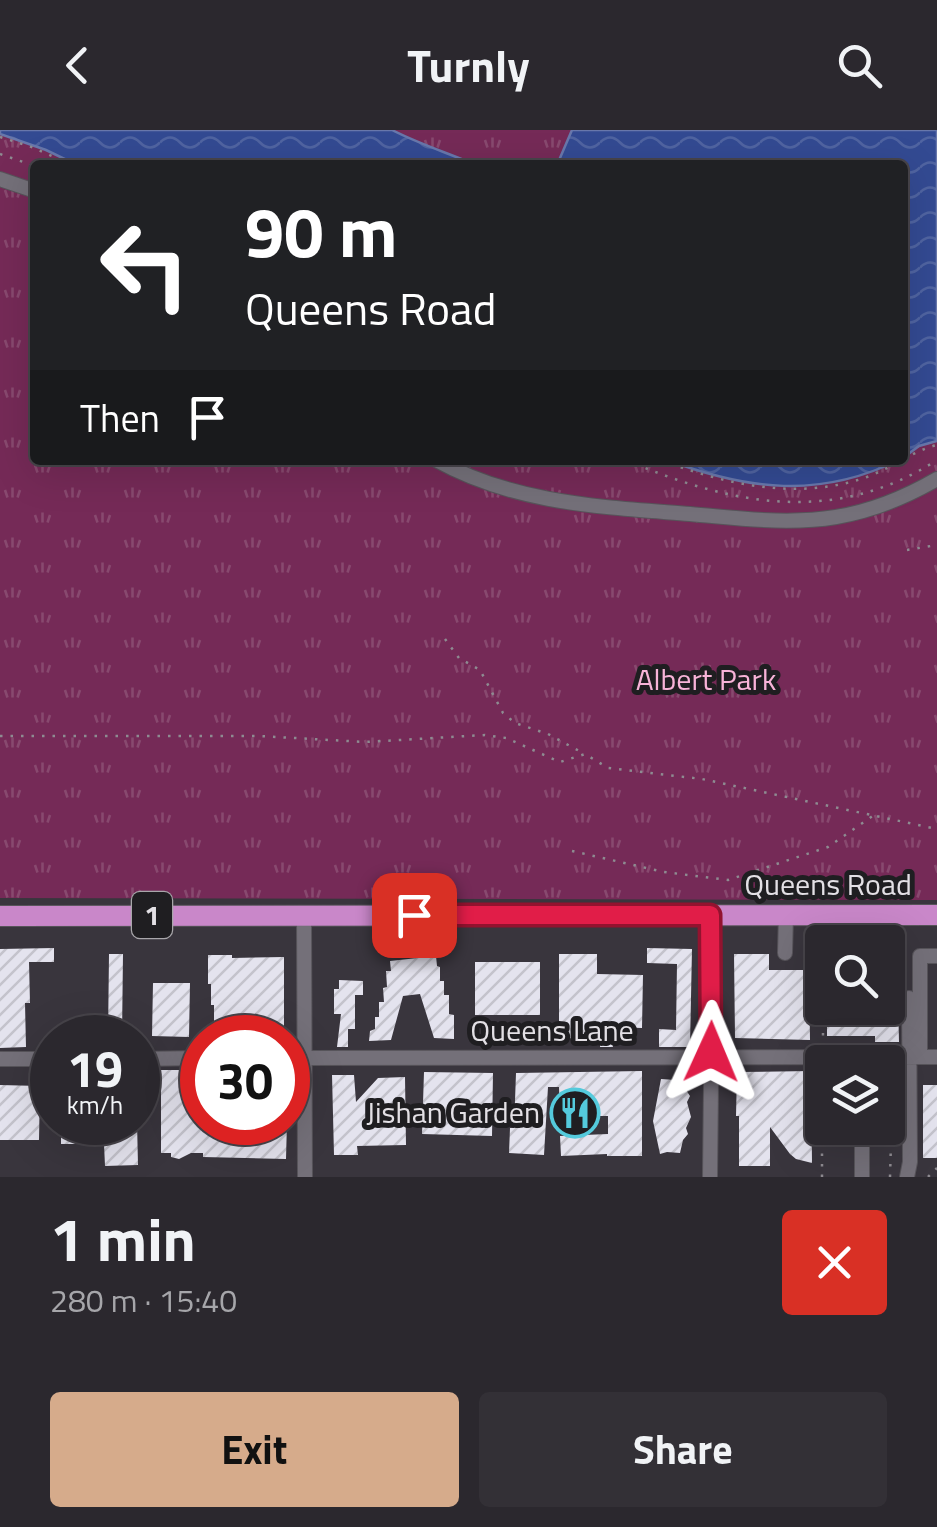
<!DOCTYPE html>
<meta charset="utf-8">
<style>
:root{--surface:#2b282e;--page:#333036;--text:#f1f3f6;--muted:#a6a6aa;--line:#47444a;--accent:#d6ab8b}
body{margin:0;font-family:"Titillium Web",sans-serif;background:var(--page);color:var(--text);height:100vh;display:flex;flex-direction:column;font-size:38px;white-space:nowrap}
*{box-sizing:border-box;margin:0}
p{font-size:32px;color:var(--muted)}
.icon{flex:none;width:55px;height:55px;fill:none;stroke:currentColor;stroke-width:2;stroke-linecap:round;stroke-linejoin:round}
.map{position:relative;height:1047px;overflow:hidden}
.details{display:flex;flex-direction:column;background:var(--surface);flex:1}
.details>*{flex:none}
.guide{position:absolute;left:30px;top:30px;width:878px;height:305px;border-radius:10px;box-shadow:0 10px 40px #0002,0 0 0 2px var(--line);background:#202124;color:#fff;overflow:hidden}
.buttons{position:absolute;left:805px;top:795px;display:grid;gap:20px}
.buttons a{display:grid;place-items:center;width:100px;height:100px;border-radius:10px;background:var(--surface);box-shadow:0 10px 40px #0002,0 0 0 2px var(--line);font-size:50px}
.speed{position:absolute;left:30px;top:885px;display:flex;gap:20px;font-size:50px;font-weight:700;text-align:center}
.speed>*{display:grid;place-content:center;width:130px;height:130px;border-radius:50%;background:var(--surface);box-shadow:0 10px 40px #0002,0 0 0 2px var(--line);line-height:1}
.speed small{font-size:25px;font-weight:400}
.speed .limit{border:15px solid #d22;background:#fff;color:#111}
.pin{position:absolute;display:grid;place-items:center;width:85px;height:85px;color:#fff;margin:-42px;border-radius:20px;box-shadow:0 5px 15px #0006}
.me{position:absolute;width:110px;margin:-55px;rotate:1deg;stroke-linejoin:round;filter:drop-shadow(0 0 8px #0008)}
.turn{display:flex;align-items:center;gap:35px;height:210px;padding:0 50px;font-size:45px}
.turn .icon{width:130px;height:130px;stroke-width:2.5}
.turn b{display:block;font-size:70px;line-height:85px}
.then{display:flex;align-items:center;height:95px;padding:0 50px;background:#0003;gap:20px;font-size:38px}
.round{display:grid;place-items:center;flex:none;width:105px;height:105px;border-radius:10px;background:var(--page)}
.head{display:flex;align-items:center;justify-content:space-between;height:170px;padding:0 50px}
h1{font-size:60px;font-weight:700;line-height:75px}
.primary-button{display:flex;gap:20px;margin-top:auto;padding:20px 50px}
.primary-button a{flex:1;height:115px;border-radius:10px;background:var(--accent);color:#111;font-size:40px;font-weight:700;line-height:115px;text-align:center}
.primary-button a+a{background:var(--page);color:var(--text)}
header{display:flex;justify-content:space-between;align-items:center;height:130px;padding:0 50px;background:var(--surface);font-size:45px;font-weight:700}
.map>svg:first-child{display:block}
</style>
<header><svg class="icon" aria-label="back" viewBox="0 0 24 24"><path d="M15 5l-7 7 7 7"/></svg>Turnly<svg class="icon" aria-label="search" viewBox="0 0 24 24"><circle cx="10" cy="10" r="6"/><path d="M15 15l6 6"/></svg></header>
<div class="map">
<svg width="937" height="1047" viewBox="0 0 937 1047">
<defs>
<pattern id="park-tufts" width="24" height="20" patternUnits="userSpaceOnUse" patternTransform="scale(2.5)"><rect width="24" height="20" fill="#752a57"/><path d="M3 7l-1-3M5 7V3M7 7l1-3M15 17l-1-3M17 17v-4M19 17l1-3" fill="none" stroke="#88496f"/></pattern>
<pattern id="water-waves" width="16" height="10" patternUnits="userSpaceOnUse" patternTransform="scale(2.5)"><rect width="16" height="10" fill="#334a92"/><path d="M0 5q4-4 8 0t8 0" fill="none" stroke="#5064a1"/></pattern>
<pattern id="building-hatch" width="6" height="6" patternUnits="userSpaceOnUse" patternTransform="scale(2.5)"><rect width="6" height="6" fill="#e4e3ee"/><path d="M-1 1l2-2M0 6l6-6M5 7l2-2" fill="none" stroke="#c4c3cc"/></pattern>
</defs>
<rect width="100%" height="100%" fill="#39353d"/>
<path fill="url(#park-tufts)" fill-rule="evenodd" d="M0,0H937V770L0,768ZM35,35H902V330H35Z"/>
<path fill="url(#water-waves)" stroke="#6877ab" stroke-width="2.5" d="M0,0H392C419,14 448,23 476,35H77L46,20L0,4Z
M572,0H937V311L919,316L903,328L902,35H557Z
M667,330H899C819,369 748,360 667,330Z"/>
<path fill="url(#building-hatch)" d="M54,818V832H29L30,873H25L26,917L0,918V819Z
M647,818L692,819L690,917H659V899L676,900L677,834L647,833Z
M109,824H123L122,907L108,906Z
M559,824H597V844L643,845L642,898L613,897V917H600V909L559,908Z
M734,824H769V840H809L810,910L735,908Z
M208,825H232V828L284,827V906L246,907V901H214V875H211V854H208Z
M436,826L437,836L440,837V851H444V865H449V884L454,885V909L434,908L420,864L403,866L391,910L369,911L370,901L375,899V887H379V872H384L383,858L387,857L386,841H391L390,831Z
M475,832H540V885H475Z
M888,841H903V859L898,868L899,912H875V906H827V878H888Z
M339,850L363,851V865H355V899H348V917H337L341,884H334V859H339Z
M153,853H190L189,907L152,906Z
M161,940H193V992H287L286,1029L203,1027V1023H191L179,1029L171,1027V1023H161Z
M642,941V1026H607V1024L561,1026L560,1006L608,1004V986H560L559,957H548L544,1025L509,1023L510,998H514L516,943Z
M811,941L812,1033L796,1029L790,1024L770,997V1036H739V986H736L737,942Z
M424,942L493,943L492,1006L422,1004Z
M332,945H354L356,972L378,948L405,947L406,1015L357,1016L358,1025H334Z
M684,946L686,960L690,966L687,972L691,987L686,998L688,1004L683,1010L680,1023L667,1022L660,1024L653,991L661,949L676,950Z
M888,949H899V1013H873V998H888Z
M0,955L40,956L39,1010H0Z
M923,955H937V1028H923Z
M61,992H137L138,1035L105,1036L104,1014H61Z"/>
<g fill="none" stroke-linecap="round" stroke-linejoin="round">
<g stroke="#57545a" stroke-width="16">
<path id="minor" d="M0,49L35,61
M436,330C515,374 603,377 690,384C739,388 787,395 836,387C872,381 906,367 937,349
M304,785L305,1047
M710,785L712,860L710,1047
M785,823L786,785
M920,927V826H937
M288,928L937,927
M0,929H52
M138,929L202,928
M862,1047V998
M907,1047L910,1032L909,868"/>
</g>
<g stroke="#57545a" stroke-width="22">
<path id="highway" d="M0,786L937,785"/>
</g>
<path stroke="#8e8b91" stroke-width="2.5" stroke-dasharray="2.5 8" stroke-linecap="butt" d="M0,7L29,16L72,35
M0,24L35,36
M626,330C731,375 835,396 937,330
M661,330C726,355 799,371 867,347C892,338 912,321 937,315
M907,420L937,415
M445,509L459,528L480,540L503,583L515,593L548,604L583,623
M0,606H259L365,612L485,605L506,608L560,632L585,624L608,638L702,649L937,699
M572,721L664,742L728,750L828,717L874,685
M823,803V812
M823,916V878
M822,1047V939
M890,1047L891,1013
M928,1047L937,1038"/>
<use href="#minor" stroke="#747079" stroke-width="14"/>
<use href="#highway" stroke="#c987c9" stroke-width="20"/>
</g>
<g fill="none" stroke-linecap="round" stroke-linejoin="round">
<g stroke="#92132f" stroke-width="25">
<path id="route" d="M414,785H710L711,922"/>
</g>
<use href="#route" stroke="#e11d48" stroke-width="18"/>
</g>
<defs>
<g id="restaurant-ring" transform="scale(2.5)"><circle r="9.5" fill="#1f1e21" stroke="#54cadc" stroke-width="1.5"/><path d="M-5-6h1v4h1v-4h1v4h1v-4h1v5L-1.5 .5V6h-2V.5L-5-1ZM5-6V6H3V1.5H1.5Q1.5-4 5-6Z" fill="#54cadc"/></g>
</defs>
<g fill-rule="evenodd">
<use href="#restaurant-ring" x="575" y="983"/>
</g>
<g text-anchor="middle" stroke-width="10" stroke-linejoin="round" paint-order="stroke">
<rect fill="#1f1e21" stroke="#a8a6aa" stroke-width="2.5" x="132" y="762" width="40" height="46" rx="8"/>
<g font-size="28" font-weight="bold" fill="#e3e0e5">
<text x="152" y="795">1</text>
</g>
<g font-size="30" fill="#f8b3d8" stroke="#1f1e21">
<text x="706" y="560">Albert Park</text>
</g>
<g font-size="30" fill="#e3e0e5" stroke="#1f1e21">
<text x="828" y="765">Queens Road</text>
<text x="552" y="911">Queens Lane</text>
</g>
<g font-size="30" fill="#e3e0e5" stroke="#1f1e21" text-anchor="end">
<text x="540" y="993">Jishan Garden</text>
</g>
</g>
</svg>
<div class="buttons">
<a><svg class="icon" aria-label="search" viewBox="0 0 24 24"><circle cx="10" cy="10" r="6"/><path d="M15 15l6 6"/></svg></a>
<a><svg class="icon" aria-label="layers" viewBox="0 0 24 24"><path d="M12 4l9 5-9 5-9-5zM3 14l9 5 9-5"/></svg></a>
</div>
<div class="speed"><div>19<small>km/h</small></div><div class="limit">30</div></div>
<div class="pin" style="left:414px;top:785px;background:#d93025"><svg class="icon" aria-label="arrive" viewBox="0 0 24 24"><path d="M6 21V4h12l-3 4 3 4H6"/></svg></div>
<svg class="me" style="left:711px;top:922px" viewBox="-20 -20 40 40"><path d="M0-17L14 15 0 8-14 15z" fill="#e11d48" stroke="#fff" stroke-width="4"/></svg>
<div class="guide">
<div class="turn"><svg class="icon" aria-label="left" viewBox="0 0 24 24"><path d="M17 20v-9H6M10 6l-5 5 5 5"/></svg><div><b>90 m</b>Queens Road</div></div>
<div class="then">Then<svg class="icon" aria-label="arrive" viewBox="0 0 24 24"><path d="M6 21V4h12l-3 4 3 4H6"/></svg></div>
</div>
</div>
<section class="details">
<div class="head"><div><h1>1 min</h1><p>280 m · 15:40</p></div><a class="round" style="background:#d93025;color:#fff"><svg class="icon" aria-label="close" viewBox="0 0 24 24"><path d="M6 6l12 12M18 6L6 18"/></svg></a></div>
<div class="primary-button"><a>Exit</a><a>Share</a></div>
</section>
